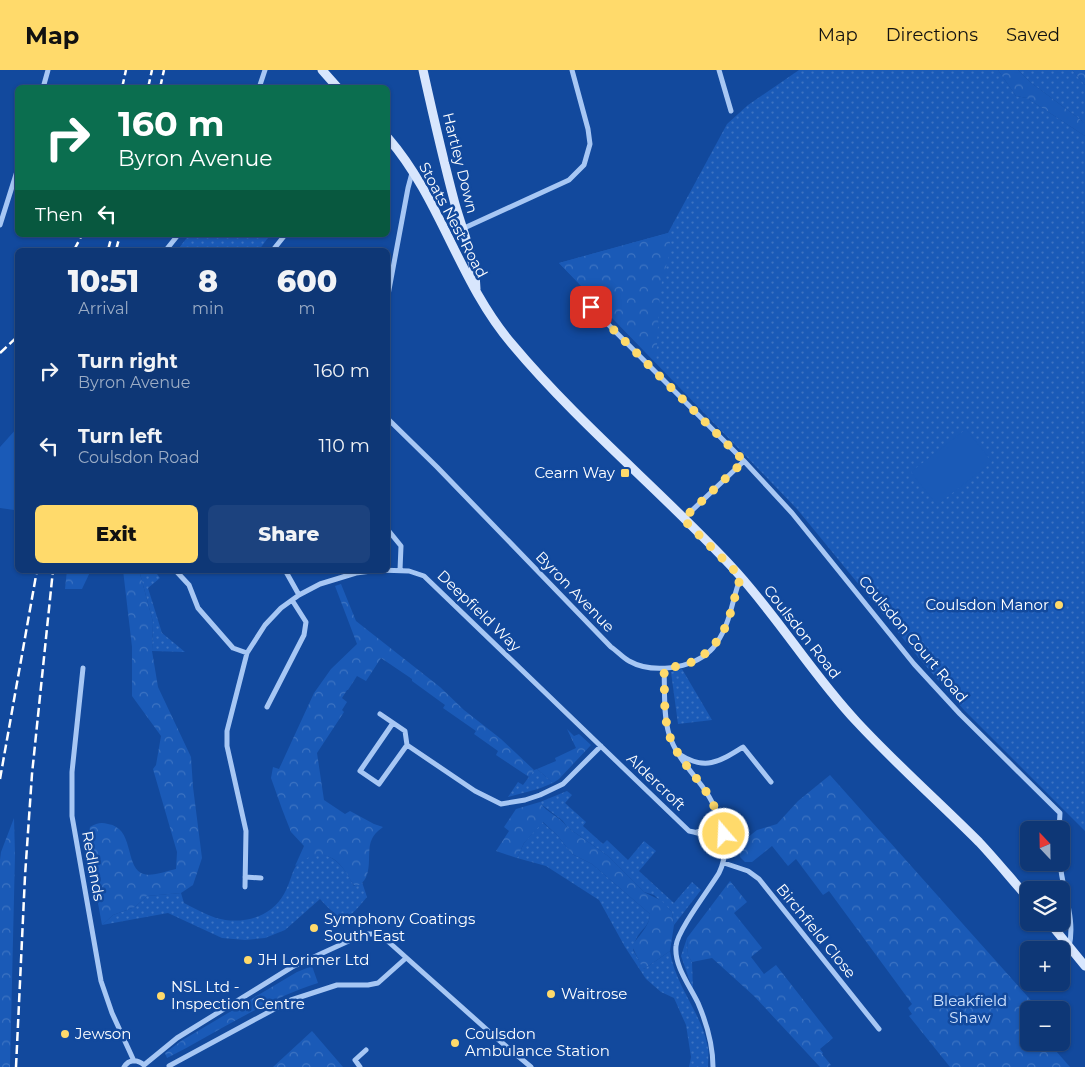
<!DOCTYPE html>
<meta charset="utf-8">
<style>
:root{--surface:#0e3776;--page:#1c427e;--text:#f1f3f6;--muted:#9bacc5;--line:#2e5188;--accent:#ffda6b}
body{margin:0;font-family:Montserrat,sans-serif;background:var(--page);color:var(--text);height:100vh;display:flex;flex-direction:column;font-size:19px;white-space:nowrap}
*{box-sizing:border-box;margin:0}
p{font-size:16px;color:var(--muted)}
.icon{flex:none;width:28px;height:28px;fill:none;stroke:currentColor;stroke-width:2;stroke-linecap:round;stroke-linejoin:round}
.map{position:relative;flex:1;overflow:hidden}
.sheet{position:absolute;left:15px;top:178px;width:375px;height:325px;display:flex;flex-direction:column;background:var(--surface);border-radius:8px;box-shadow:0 1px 4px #0004,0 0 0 1px var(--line)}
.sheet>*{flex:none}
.top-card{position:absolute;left:15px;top:15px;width:375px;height:152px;border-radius:8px;box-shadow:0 1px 4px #0004,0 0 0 1px var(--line);background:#0b6e4f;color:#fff;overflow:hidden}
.needle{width:32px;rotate:338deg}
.fabs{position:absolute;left:1020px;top:751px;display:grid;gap:10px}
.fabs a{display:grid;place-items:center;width:50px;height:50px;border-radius:8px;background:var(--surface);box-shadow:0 1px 4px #0004,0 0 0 1px var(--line);font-size:25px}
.pin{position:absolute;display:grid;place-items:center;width:42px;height:42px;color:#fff;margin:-21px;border-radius:10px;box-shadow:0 2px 8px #0006}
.me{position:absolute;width:55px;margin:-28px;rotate:341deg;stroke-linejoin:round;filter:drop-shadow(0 0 4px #0008)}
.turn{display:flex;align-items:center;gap:18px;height:105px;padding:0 20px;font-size:22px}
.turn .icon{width:65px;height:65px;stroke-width:2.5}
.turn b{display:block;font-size:35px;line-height:42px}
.then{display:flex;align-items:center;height:48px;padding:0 20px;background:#0003;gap:10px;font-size:19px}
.eta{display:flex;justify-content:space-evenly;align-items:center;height:85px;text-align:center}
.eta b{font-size:30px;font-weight:800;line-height:35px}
.cta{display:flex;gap:10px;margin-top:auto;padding:10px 20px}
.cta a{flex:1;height:58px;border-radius:8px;background:var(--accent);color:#111;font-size:20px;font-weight:800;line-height:58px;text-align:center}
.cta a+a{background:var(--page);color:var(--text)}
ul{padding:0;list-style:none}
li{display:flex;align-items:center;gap:15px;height:75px;padding:0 20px}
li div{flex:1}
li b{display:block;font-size:19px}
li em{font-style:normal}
header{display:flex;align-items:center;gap:30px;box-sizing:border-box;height:70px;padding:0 25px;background:var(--accent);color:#111}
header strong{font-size:24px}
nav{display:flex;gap:28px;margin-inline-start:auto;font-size:18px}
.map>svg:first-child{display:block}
</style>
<header>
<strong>Map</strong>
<nav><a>Map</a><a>Directions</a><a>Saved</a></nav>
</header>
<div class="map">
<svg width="1085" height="997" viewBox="0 0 1085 997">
<defs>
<pattern id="grass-dots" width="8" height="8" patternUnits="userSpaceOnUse" patternTransform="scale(1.25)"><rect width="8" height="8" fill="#1a5ab7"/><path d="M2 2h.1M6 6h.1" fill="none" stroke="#3c73c2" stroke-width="1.8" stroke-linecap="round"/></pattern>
<pattern id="forest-crowns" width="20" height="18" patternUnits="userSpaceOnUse" patternTransform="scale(1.25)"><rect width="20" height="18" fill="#1a5ab7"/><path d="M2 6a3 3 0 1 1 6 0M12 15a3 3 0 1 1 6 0" fill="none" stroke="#3c73c2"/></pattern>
</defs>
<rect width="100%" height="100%" fill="#12499d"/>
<path fill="url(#grass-dots)" d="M799,0H998L1016,26L1027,28L1085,66V761L964,640L919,588L797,439L559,193L668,163L727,54L748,35Z
M1018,0H1072L1085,15V53L1030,12Z
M189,165H270L259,180H166L169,176L179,178Z
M139,500H154L160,508L148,518L162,563L185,582L152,581L153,552Z
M682,599L712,650L678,654L671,602Z
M537,699L553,713L538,719L508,727L518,712L523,715L534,700Z
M567,721L572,725L565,733L586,752L583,756L603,774L607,770L628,790L644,771L656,781L639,801L674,833L692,812L701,820L674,855L672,842L654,825L644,822L608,786L567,757L563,751L541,734L540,732Z
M542,752L557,765L572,784L592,794L650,844C650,855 642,859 637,867C635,871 634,876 633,880L644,899L670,881C675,916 702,943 708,978C709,984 708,991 708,997H689L691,987L686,955L674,928L661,922L646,909L625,877L599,830L546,796L517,788L524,773Z
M320,784C338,787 346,801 354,816H358L362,812L367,827C345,853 344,855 320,829L285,860L265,868L245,870L222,868L168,843L102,855L113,845L135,837L147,826L181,823L184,833C194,838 205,844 216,848C241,855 271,848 284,824C296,803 289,789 320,784Z
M687,868L688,885L692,892L693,920L681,886Z"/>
<path fill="url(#forest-crowns)" d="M998,0H1018L1030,12L1085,53V66L1027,28L1016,26Z
M1072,0H1085V15Z
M668,163L671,178L660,219L656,293L559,193Z
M67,500H91L82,519H65Z
M123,500H139L153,552L152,581L158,617L191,687L193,717L202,788L193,815L181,823L147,826L135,837L113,845L102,855L87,773L90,757C97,753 101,752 108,754C134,758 125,794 141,803C150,808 166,801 176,799L177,782L153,699L156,695L161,666L132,626V577Z
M341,514L356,551L440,617L464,640L501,669L534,700L529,707L496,685L498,681L474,664L476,661L443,638L445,635L412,611V609L381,588L366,611L357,606L348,620H347L342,628L347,632L342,640L344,642L317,683L324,730L345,744L350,741L374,754L383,757C379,760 374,764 372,769C365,781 376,808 356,817C351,813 349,806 345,801C331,780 313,781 295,796L304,776L291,762L282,739L271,708L273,697L279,699L314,623L331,599L357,574L335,516Z
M567,659L574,666L579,664L591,675L559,709L553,713L537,699L556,691L555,688L576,678Z
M830,705L1036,936L1029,940L1026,944L1029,948V972L1049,973L1070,997H950L909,946L912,944L908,938L912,934L829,821L823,825L796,789L788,796L772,776L752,792H745L740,787L738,775L757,760L777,754L798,731Z
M540,732C546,743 560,746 567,757L608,786L644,822L662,831L672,842L674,855L670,881L644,899L642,897L632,876C638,866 650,856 650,844L592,794L572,784L557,765L543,752L524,773L517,788L496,781L509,761L504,757L516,739Z
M14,748L15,785L10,997H0V790L1,782Z
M730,811L747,832L734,843L762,878L751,887L764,904L776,895L833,968L820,979L823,983L822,984L831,995L828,997H820L754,926L712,888L692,892L688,885L687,868Z
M312,896L318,913C264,930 217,963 167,988L165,983L181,971L297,902Z
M312,961L343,997H273Z"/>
<path fill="#1a5ab7" d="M17,358V479L14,440L0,438V377Z
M966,359L992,392L937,435L911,402Z"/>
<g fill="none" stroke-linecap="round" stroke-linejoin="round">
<path stroke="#a7c7f4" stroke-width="5" d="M719,0L731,41
M43,18L48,0
M259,18L265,0
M0,155L18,98
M462,159L569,110L584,95L590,74L588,59L572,0
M166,180L178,165
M273,180L285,165
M578,224L744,391L792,443L914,594L960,644L1060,743L1059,760
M388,225L408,118L412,103
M388,349L437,397L611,577C617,581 623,588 629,591C652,604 691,599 710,581C715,577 720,568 723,562C732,545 733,525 741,507
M683,449L744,391
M388,460L401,476L400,500
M285,500L299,525
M176,501L189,515L198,538L233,578L247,583
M83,598L72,702V746L101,911L112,943L134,991
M664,599C665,619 663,645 669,664C675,684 690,700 702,716C720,741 733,774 719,803C710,818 677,861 676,876C674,896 690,916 698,933C707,954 713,974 713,997
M267,637L304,565L306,552L292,530
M380,644L405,661L407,675
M393,653L360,701L379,714L407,675L475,721L501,734L525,730L540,725L563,714L601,676
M679,684C705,701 719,692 743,677L771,712
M697,762C708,759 712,754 718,744
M1060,792C1062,821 1076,848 1069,877
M724,793L748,801L759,809L879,959
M245,807L261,808
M245,817L246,761L227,676V661L247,583L265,555L281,538L299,525L320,514L356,503L379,500L409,501L424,506L689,761C703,763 714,771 725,780
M144,995L177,968L292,897L364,864H374L382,866L494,966L531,997
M169,996L291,930L337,915H368L378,913L406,888
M124,997C129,989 137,989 144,995
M360,997L355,990L366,980"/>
<path stroke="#d8e6fd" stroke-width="9" d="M322,0L338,18
M423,0C433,45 443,89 455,134C463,162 475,189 476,219
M388,68C441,129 459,212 512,274C579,354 660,420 731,496C777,545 811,603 857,652C896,694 939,732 979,772C996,790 1012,810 1029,829
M1049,852L1085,896"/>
<path stroke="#fff" stroke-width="2.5" stroke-dasharray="9 4" stroke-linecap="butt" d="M122,18L126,0
M148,18L152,0
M160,18L164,0
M74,180L82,165
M108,180L112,165
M116,180L120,165
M0,283L18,266
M0,709L37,500
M16,997L25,806L32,704L53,500"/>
</g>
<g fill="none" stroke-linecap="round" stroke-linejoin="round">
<path stroke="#ffda6b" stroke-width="9" stroke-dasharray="0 16.2" d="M591,237L744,391L683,449L741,507C736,519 735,529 731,541C725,564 711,585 687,594C680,596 672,597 664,599C665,620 663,644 669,664C675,684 690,699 702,716C713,730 719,747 724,764"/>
</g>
<g fill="#ffda6b" stroke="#12499d" stroke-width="2">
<rect x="620" y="398" width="10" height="10" rx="2.5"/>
<circle cx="1059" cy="535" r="5"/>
<circle cx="314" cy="858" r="5"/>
<circle cx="248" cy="890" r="5"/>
<circle cx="551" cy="924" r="5"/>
<circle cx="161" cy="926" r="5"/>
<circle cx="65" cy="964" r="5"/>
<circle cx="455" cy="973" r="5"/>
</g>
<g text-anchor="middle" stroke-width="5" stroke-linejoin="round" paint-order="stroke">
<g font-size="15" fill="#fff" stroke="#12499d">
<text transform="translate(460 93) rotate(76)" y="5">Hartley Down</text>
<text transform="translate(453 150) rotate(62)" y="5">Stoats Nest Road</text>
<text transform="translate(575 522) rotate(46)" y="5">Byron Avenue</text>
<text transform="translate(479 541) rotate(44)" y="5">Deepfield Way</text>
<text transform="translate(802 562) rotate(52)" y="5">Coulsdon Road</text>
<text transform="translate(913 569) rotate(50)" y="5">Coulsdon Court Road</text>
<text transform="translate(656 712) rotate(44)" y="5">Aldercroft</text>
<text transform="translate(93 796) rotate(80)" y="5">Redlands</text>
<text transform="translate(816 861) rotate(51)" y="5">Birchfield Close</text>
</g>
<g font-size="15" fill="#fff" stroke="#12499d" text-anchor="start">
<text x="615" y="408" text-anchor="end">Cearn Way</text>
<text x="1049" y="540" text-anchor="end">Coulsdon Manor</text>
<text x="324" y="854">Symphony Coatings<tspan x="324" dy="17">South East</tspan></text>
<text x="258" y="895">JH Lorimer Ltd</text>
<text x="171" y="922">NSL Ltd -<tspan x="171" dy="17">Inspection Centre</tspan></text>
<text x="561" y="929">Waitrose</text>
<text x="75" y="969">Jewson</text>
<text x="465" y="969">Coulsdon<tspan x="465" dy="17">Ambulance Station</tspan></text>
</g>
<g font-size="15" fill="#d0e3fe" stroke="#12499d">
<text x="970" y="936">Bleakfield<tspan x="970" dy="17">Shaw</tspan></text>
</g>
</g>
</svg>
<div class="fabs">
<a><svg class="needle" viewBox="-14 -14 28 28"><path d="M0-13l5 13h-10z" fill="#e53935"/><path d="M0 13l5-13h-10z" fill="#9bacc5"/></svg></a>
<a><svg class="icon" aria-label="layers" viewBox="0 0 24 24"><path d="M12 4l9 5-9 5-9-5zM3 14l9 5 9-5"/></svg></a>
<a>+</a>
<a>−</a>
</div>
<div class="pin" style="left:591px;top:237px;background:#d93025"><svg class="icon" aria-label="arrive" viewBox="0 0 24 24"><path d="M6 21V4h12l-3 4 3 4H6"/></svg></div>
<svg class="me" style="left:724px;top:764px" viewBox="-20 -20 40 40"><circle r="17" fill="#ffda6b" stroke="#fff" stroke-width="3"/><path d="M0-11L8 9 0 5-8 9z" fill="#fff"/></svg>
<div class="top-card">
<div class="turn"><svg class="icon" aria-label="right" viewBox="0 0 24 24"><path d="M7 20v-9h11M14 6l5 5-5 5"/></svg><div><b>160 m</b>Byron Avenue</div></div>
<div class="then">Then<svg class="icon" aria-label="left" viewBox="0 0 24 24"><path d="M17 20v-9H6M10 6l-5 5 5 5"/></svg></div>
</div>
<section class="sheet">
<div class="eta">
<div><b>10:51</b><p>Arrival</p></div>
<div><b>8</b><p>min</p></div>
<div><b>600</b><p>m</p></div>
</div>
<ul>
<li><svg class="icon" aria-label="right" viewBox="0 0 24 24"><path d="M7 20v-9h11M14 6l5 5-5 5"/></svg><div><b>Turn right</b><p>Byron Avenue</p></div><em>160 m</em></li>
<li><svg class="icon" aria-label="left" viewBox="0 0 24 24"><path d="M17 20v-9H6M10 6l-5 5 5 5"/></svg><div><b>Turn left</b><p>Coulsdon Road</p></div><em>110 m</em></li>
</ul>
<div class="cta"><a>Exit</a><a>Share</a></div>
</section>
</div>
